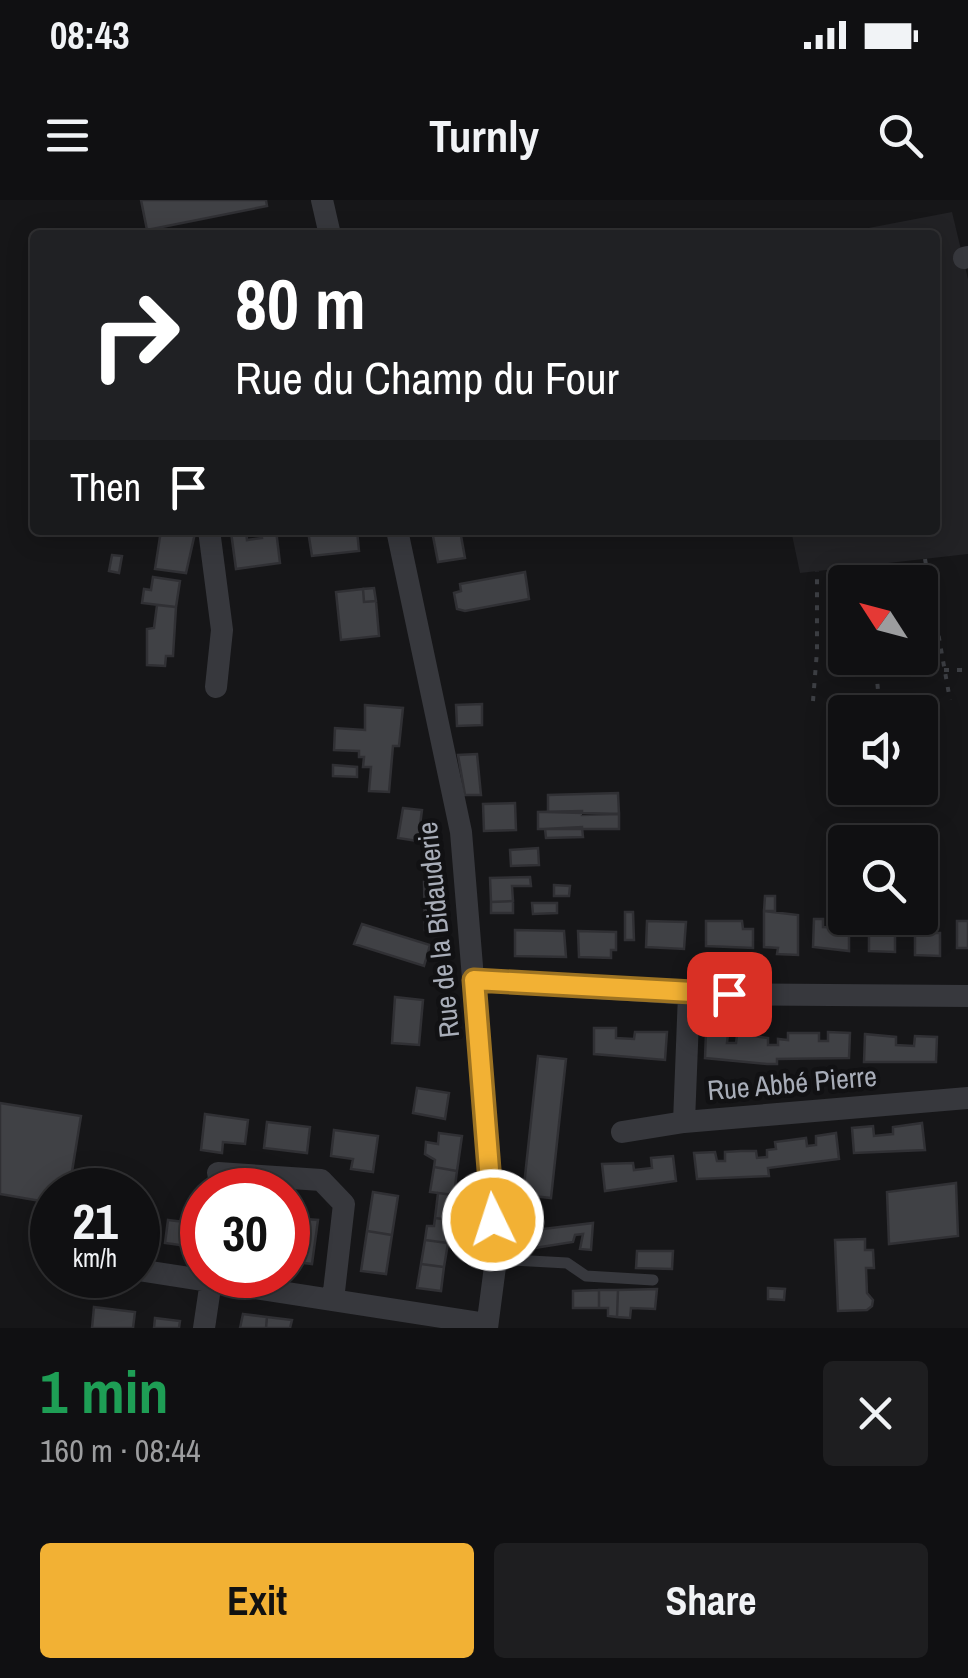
<!DOCTYPE html>
<meta charset="utf-8">
<style>
:root{--surface:#101012;--page:#1e1e20;--text:#f1f3f6;--muted:#9c9d9f;--line:#303032;--accent:#f2b134}
body{margin:0;font-family:"Archivo Narrow",sans-serif;background:var(--page);color:var(--text);height:100vh;display:flex;flex-direction:column;font-size:38px;white-space:nowrap}
*{box-sizing:border-box;margin:0}
p{font-size:32px;color:var(--muted)}
.icon{flex:none;width:55px;height:55px;fill:none;stroke:currentColor;stroke-width:2;stroke-linecap:round;stroke-linejoin:round}
.map{position:relative;height:1128px;overflow:hidden}
.side{display:flex;flex-direction:column;background:var(--surface);flex:1}
.side>*{flex:none}
.banner{position:absolute;left:30px;top:30px;width:910px;height:305px;border-radius:10px;box-shadow:0 5px 25px #0003,0 0 0 2px var(--line);background:#202124;color:#fff;overflow:hidden}
.needle{width:65px;rotate:306deg}
.buttons{position:absolute;left:828px;top:365px;display:grid;gap:20px}
.buttons a{display:grid;place-items:center;width:110px;height:110px;border-radius:10px;background:var(--surface);box-shadow:0 5px 25px #0003,0 0 0 2px var(--line);font-size:50px}
.speed{position:absolute;left:30px;top:968px;display:flex;gap:20px;font-size:50px;font-weight:700;text-align:center}
.speed>*{display:grid;place-content:center;width:130px;height:130px;border-radius:50%;background:var(--surface);box-shadow:0 5px 25px #0003,0 0 0 2px var(--line);line-height:1}
.speed small{font-size:25px;font-weight:400}
.speed .limit{border:15px solid #d22;background:#fff;color:#111}
.pin{position:absolute;display:grid;place-items:center;width:85px;height:85px;color:#fff;margin:-42px;border-radius:20px;box-shadow:0 5px 15px #0006}
.me{position:absolute;width:110px;margin:-55px;rotate:356deg;stroke-linejoin:round;filter:drop-shadow(0 0 8px #0008)}
.turn{display:flex;align-items:center;gap:35px;height:210px;padding:0 40px;font-size:45px}
.turn .icon{width:130px;height:130px;stroke-width:2.5}
.turn b{display:block;font-size:70px;line-height:85px}
.then{display:flex;align-items:center;height:95px;padding:0 40px;background:#0003;gap:20px;font-size:38px}
.round{display:grid;place-items:center;flex:none;width:105px;height:105px;border-radius:10px;background:var(--page)}
.head{display:flex;align-items:center;justify-content:space-between;height:170px;padding:0 40px}
h1{font-size:60px;font-weight:800;line-height:75px;color:#1e9e55}
.primary-button{display:flex;gap:20px;margin-top:auto;padding:20px 40px}
.primary-button a{flex:1;height:115px;border-radius:10px;background:var(--accent);color:#111;font-size:40px;font-weight:800;line-height:115px;text-align:center}
.primary-button a+a{background:var(--page);color:var(--text)}
.status{display:flex;justify-content:space-between;align-items:center;height:70px;padding:0 50px;background:var(--surface);direction:ltr}
.status svg{height:28px;fill:currentColor}
header{display:flex;justify-content:space-between;align-items:center;height:130px;padding:0 40px;background:var(--surface);font-size:45px;font-weight:800}
.map>svg:first-child{display:block}
</style>
<div class="status"><b>08:43</b><svg viewBox="0 0 49 12"><path d="M0 12V9h3v3zM5 12V6h3v6zM10 12V3h3v9zM15 12V0h3v12zM26 1h20v11H26zM47 4h2v5h-2z"/></svg></div>
<header><svg class="icon" aria-label="menu" viewBox="0 0 24 24"><path d="M4 6h16M4 12h16M4 18h16"/></svg>Turnly<svg class="icon" aria-label="search" viewBox="0 0 24 24"><circle cx="10" cy="10" r="6"/><path d="M15 15l6 6"/></svg></header>
<div class="map">
<svg width="968" height="1128" viewBox="0 0 968 1128">
<rect width="100%" height="100%" fill="#161618"/>
<path fill="#222225" d="M952,12L968,79V354L800,373L791,330H935V35H832Z"/>
<path fill="#404145" stroke="#303034" stroke-width="2.5" d="M141,0H266L267,6L147,30Z
M161,330L195,333L186,373L155,369Z
M246,330L247,340L262,338L261,330H276L280,363L236,369L231,332Z
M319,330V333L357,330L359,351L312,356L308,331Z
M460,330L465,358L438,362L432,331Z
M112,355L122,356L119,373L109,371Z
M525,372L529,399L465,411L457,409L454,393L461,391L460,384Z
M153,377L180,381L176,407L142,403L144,389L151,390Z
M374,388L376,401L364,402L363,389Z
M363,389L364,402L376,401L379,436L341,440L336,392Z
M157,405L176,407L173,456H166L165,466L147,465V429L154,428Z
M482,504V525L457,526L456,505Z
M365,505L403,508L399,546H393L389,592L369,591L371,567H363L364,557H359V551L334,550L335,528L365,530Z
M477,554L481,595H465L458,555Z
M333,565L357,567V577L333,576Z
M618,593L619,614L548,612V595Z
M515,603L516,630L484,631L483,604Z
M403,608L422,610L420,625H426L424,642L398,638Z
M582,611V615L619,614V629H538V612Z
M582,627L583,637L546,638L545,629Z
M538,648L539,665L511,666L510,650Z
M530,677L531,686H512L513,701L491,702L490,678Z
M424,682L443,683L442,703L446,704L445,730H425Z
M554,685L570,686L569,696H554Z
M765,696H775V711H764Z
M513,701V713H491V702Z
M532,703H557V713L533,714Z
M764,711L798,715V755L777,754L778,748L764,747Z
M625,712H633L634,740H625Z
M814,719H823V727L849,728V751L813,747Z
M647,721L686,722L684,749L646,747Z
M706,721H742L743,729H753V748L706,746Z
M957,721H968V748H957Z
M869,722L895,723V752L869,751Z
M362,724L430,745L424,766L354,744Z
M515,730L564,731L566,757L515,756Z
M578,731L616,732V750H611V758L579,757Z
M915,733H940V756L915,755Z
M395,797L423,800L419,845L392,843Z
M594,828H616V838L634,839L635,832H667L665,860L594,854Z
M828,832L850,833L849,858L777,859V864H767L705,858L706,833L728,834L727,843H736L737,835L753,836L768,838V845H778V839L788,840V833H819V841H828Z
M865,834L896,837V845L914,846L915,836L937,837L936,862H864Z
M538,856L566,859L551,998L523,995Z
M417,888L449,893L445,919L413,913Z
M0,903L81,916L69,990H52V1003L0,994Z
M205,914L248,920L245,944L223,942L222,953L201,950Z
M267,922L310,927L307,953L264,948Z
M922,923L925,950L854,953L852,928L873,926L874,936L893,934V927Z
M334,930L378,936L373,972L351,969L353,959L331,956Z
M439,933L462,936L457,971L434,967L435,960L425,954L426,942L438,944Z
M836,933L839,959L768,968L769,976L697,979L694,953L715,952L717,961H725V952L741,951H756L757,958L767,957V950L776,949L775,942L806,938L807,946L816,945V936Z
M673,956L676,981L605,991L602,964L633,963L634,970L652,968L651,958Z
M434,967L457,971L454,995L430,992Z
M956,983L958,1036L889,1044L887,992Z
M373,992L398,996L392,1035L367,1031Z
M438,993L462,996L458,1021L435,1018Z
M138,1016L148,1017L147,1041H138Z
M291,1018L318,1020L312,1064L288,1061Z
M435,1018L458,1021L455,1044L425,1040L427,1026H434Z
M168,1020L202,1024V1048L165,1043Z
M593,1023L591,1050L580,1049L583,1034L575,1035L573,1042L528,1049L526,1031Z
M367,1031L392,1035L386,1074L361,1071Z
M865,1039V1050H873L874,1068H866L867,1093L873,1100L872,1106L867,1110L838,1111L835,1040Z
M425,1040L448,1043L444,1067L421,1064Z
M637,1051H673L672,1069L636,1068Z
M421,1064L444,1067L441,1091L417,1088Z
M768,1088L785,1089L784,1100L768,1099Z
M657,1089L655,1109L631,1108L630,1118L617,1117L618,1090Z
M599,1090H618L617,1117L608,1116V1108H599Z
M599,1090V1108H573V1091Z
M94,1107L135,1112L133,1128H92Z
M243,1114L267,1117L266,1128H240Z
M267,1117L292,1120L290,1128H266Z
M155,1118L180,1121L179,1128H154Z"/>
<g fill="none" stroke-linecap="round" stroke-linejoin="round">
<path stroke="#3d3f44" stroke-width="4" stroke-dasharray="5 8" stroke-linecap="butt" d="M925,359L950,500
M865,366L867,382
M875,458L879,501
M944,470H968
M813,501L817,451V371"/>
<path stroke="#37383d" stroke-width="11" d="M496,1059L567,1063L586,1076L653,1080"/>
<path stroke="#37383d" stroke-width="22" d="M322,0L330,35
M964,58L968,57
M209,330L222,430L216,487
M397,330L461,632L496,1059L487,1128
M474,780L689,794L968,796
M684,922L689,794
M622,932L684,922L968,898
M218,973L321,980L344,1004L333,1100
M138,1070L487,1124
M204,1128L211,1081"/>
</g>
<g fill="none" stroke-linecap="round" stroke-linejoin="round">
<g stroke="#9d7322" stroke-width="25">
<path id="route" d="M493,1020L474,780L729,794"/>
</g>
<use href="#route" stroke="#f2b134" stroke-width="18"/>
</g>
<g text-anchor="middle" stroke-width="9" stroke-linejoin="round" paint-order="stroke">
<g font-size="28" fill="#a8adb8" stroke="#111113">
<text transform="translate(438 730) rotate(-96)" y="10">Rue de la Bidauderie</text>
<text transform="translate(792 883) rotate(-5)" y="10">Rue Abbé Pierre</text>
</g>
</g>
</svg>
<div class="buttons">
<a><svg class="needle" viewBox="-14 -14 28 28"><path d="M0-13l5 13h-10z" fill="#e53935"/><path d="M0 13l5-13h-10z" fill="#9c9d9f"/></svg></a>
<a><svg class="icon" aria-label="sound" viewBox="0 0 24 24"><path d="M4 9h4l5-4v14l-5-4H4zM17 9q2 3 0 6"/></svg></a>
<a><svg class="icon" aria-label="search" viewBox="0 0 24 24"><circle cx="10" cy="10" r="6"/><path d="M15 15l6 6"/></svg></a>
</div>
<div class="speed"><div>21<small>km/h</small></div><div class="limit">30</div></div>
<div class="pin" style="left:729px;top:794px;background:#d93025"><svg class="icon" aria-label="arrive" viewBox="0 0 24 24"><path d="M6 21V4h12l-3 4 3 4H6"/></svg></div>
<svg class="me" style="left:493px;top:1020px" viewBox="-20 -20 40 40"><circle r="17" fill="#f2b134" stroke="#fff" stroke-width="3"/><path d="M0-11L8 9 0 5-8 9z" fill="#fff"/></svg>
<div class="banner">
<div class="turn"><svg class="icon" aria-label="right" viewBox="0 0 24 24"><path d="M7 20v-9h11M14 6l5 5-5 5"/></svg><div><b>80 m</b>Rue du Champ du Four</div></div>
<div class="then">Then<svg class="icon" aria-label="arrive" viewBox="0 0 24 24"><path d="M6 21V4h12l-3 4 3 4H6"/></svg></div>
</div>
</div>
<section class="side">
<div class="head"><div><h1>1 min</h1><p>160 m · 08:44</p></div><a class="round"><svg class="icon" aria-label="close" viewBox="0 0 24 24"><path d="M6 6l12 12M18 6L6 18"/></svg></a></div>
<div class="primary-button"><a>Exit</a><a>Share</a></div>
</section>
